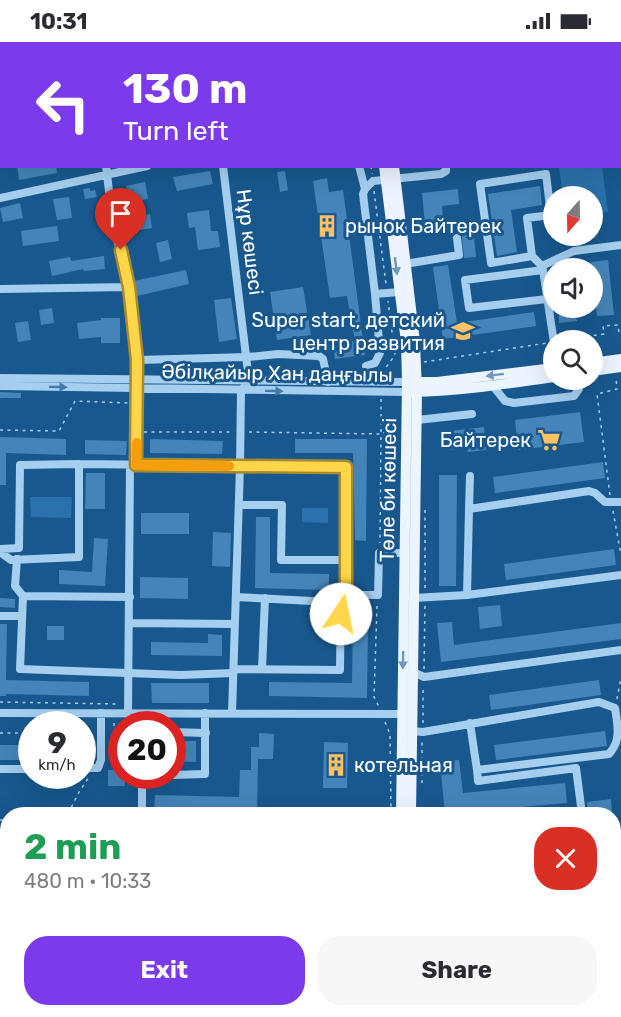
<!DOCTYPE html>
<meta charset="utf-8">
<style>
:root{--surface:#fff;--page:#f7f7f7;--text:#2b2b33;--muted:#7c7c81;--accent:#7c3aed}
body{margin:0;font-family:Rubik,sans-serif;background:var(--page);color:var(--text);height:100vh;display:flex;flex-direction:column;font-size:22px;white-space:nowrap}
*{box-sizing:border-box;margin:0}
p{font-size:20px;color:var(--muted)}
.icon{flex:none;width:33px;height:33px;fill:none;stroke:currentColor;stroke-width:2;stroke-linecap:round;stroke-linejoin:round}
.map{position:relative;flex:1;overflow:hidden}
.drawer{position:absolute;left:0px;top:765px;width:621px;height:210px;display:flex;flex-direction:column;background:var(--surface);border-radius:24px 24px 0 0;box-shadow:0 6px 24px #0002}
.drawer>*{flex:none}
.top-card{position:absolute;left:0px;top:0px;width:621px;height:126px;box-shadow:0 6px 24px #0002;background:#7c3aed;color:#fff;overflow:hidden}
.needle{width:39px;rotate:200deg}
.tools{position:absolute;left:543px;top:144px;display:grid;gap:12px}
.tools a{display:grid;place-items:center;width:60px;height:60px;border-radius:50%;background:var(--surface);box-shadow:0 6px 24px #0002;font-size:30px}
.speed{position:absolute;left:18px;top:669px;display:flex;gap:12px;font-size:30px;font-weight:700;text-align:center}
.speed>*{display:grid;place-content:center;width:78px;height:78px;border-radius:50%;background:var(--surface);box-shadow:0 6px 24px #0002;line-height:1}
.speed small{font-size:15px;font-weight:400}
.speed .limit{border:9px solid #d22;background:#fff;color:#111}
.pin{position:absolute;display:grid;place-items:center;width:51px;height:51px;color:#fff;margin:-62px -26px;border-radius:50% 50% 50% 0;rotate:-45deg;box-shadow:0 0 6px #0007}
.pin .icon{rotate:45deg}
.me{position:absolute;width:66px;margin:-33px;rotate:11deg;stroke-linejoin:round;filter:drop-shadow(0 0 4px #0008)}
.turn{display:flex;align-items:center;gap:21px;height:126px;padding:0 24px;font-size:27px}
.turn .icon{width:78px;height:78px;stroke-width:2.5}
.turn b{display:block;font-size:42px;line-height:51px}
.round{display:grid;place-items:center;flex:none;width:63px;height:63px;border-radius:24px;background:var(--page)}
.headline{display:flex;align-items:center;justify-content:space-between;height:102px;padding:0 24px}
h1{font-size:36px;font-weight:700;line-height:45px;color:#1e9e55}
.action{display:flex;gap:12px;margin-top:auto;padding:12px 24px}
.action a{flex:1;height:69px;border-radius:24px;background:var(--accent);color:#fff;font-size:24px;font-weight:700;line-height:69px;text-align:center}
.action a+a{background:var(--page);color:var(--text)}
.status{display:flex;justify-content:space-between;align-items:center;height:42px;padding:0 30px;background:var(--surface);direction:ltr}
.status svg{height:16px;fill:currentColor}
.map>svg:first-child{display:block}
</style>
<div class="status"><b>10:31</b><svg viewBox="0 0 49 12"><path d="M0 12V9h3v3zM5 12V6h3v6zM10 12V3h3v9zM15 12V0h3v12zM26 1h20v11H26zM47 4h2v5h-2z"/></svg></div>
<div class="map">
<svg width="621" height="975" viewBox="0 0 621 975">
<rect width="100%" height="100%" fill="#18588e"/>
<path fill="#2b72ac" d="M559,125H602L608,170L593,172L592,154H563Z
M30,455H72L71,476L31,475Z
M302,466H328V481L302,480Z
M295,968H393L391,973Z"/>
<path fill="#4584b8" d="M17,124H56L57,131L19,138Z
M210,129L213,142L177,149L173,135Z
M285,129L288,148L280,150L277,130Z
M327,136L329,150L343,148L365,313L335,317L333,302L355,299L347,254L330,256L313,139Z
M145,140L148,157L129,160L126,144Z
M540,144L542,163L511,168L517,210L497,214L488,152Z
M90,146V149L95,148L97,155L85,157L83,147Z
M458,147L459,162L442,164L444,185L431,186L430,182H425L422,151Z
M69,155L72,176L57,178L53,157Z
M20,161L23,176L3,180L0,166Z
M209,168L211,189H218L220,205L198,208L195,185L189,186L187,171Z
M150,172L152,186L134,189L132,175Z
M57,184L59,199L23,204L21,189Z
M473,185L476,215L464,216L461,186Z
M168,198L172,217L160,220L156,201Z
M104,214L105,227L84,229L83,227L52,234L49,219L70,215L71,219Z
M608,218L614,273L597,274L591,220Z
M448,223L457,281L534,270L536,284L443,297L433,225Z
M186,228L189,242L137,254L134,239Z
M303,245L311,293L277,298L270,250Z
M231,256L237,297L219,300L214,258Z
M52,266L54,281L41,283L39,268Z
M559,266H575L577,279L559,281Z
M101,276H120V301H101V295L79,297L77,281L101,278Z
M28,279L31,298L18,300L15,281Z
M0,350L21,351V356H0Z
M580,370L584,400L518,408L515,378Z
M484,385L486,408L468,410L467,406L445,408L443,390Z
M0,395L66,397V413L6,411V443H0Z
M150,397L223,399L222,412L150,411Z
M295,397H367L366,499L355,498L353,411H295Z
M85,398L127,399L126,413L85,412Z
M603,420L605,436L495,451L493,435Z
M86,431H105V467H85Z
M439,433H457L456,544H439Z
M141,471H189V492H141Z
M256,475H270V531L329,532V548L255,546Z
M213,490L231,491L230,525L212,524Z
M94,496L108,497L105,544L59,542V528L92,530Z
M614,507L616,523L506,538L504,522Z
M140,535L188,536V557L140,556Z
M0,556L15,557V566L0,565Z
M500,563L502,584L480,587L478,565Z
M452,580L454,603L621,581V597L441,620L437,581Z
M0,582H7L6,638L89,640V654L6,652V654H0Z
M353,582H368L367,656L269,654V640L352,641Z
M47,584H64V598H47Z
M208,592L222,593V614L151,613V600L208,601Z
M599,638L601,653L491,668L489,653Z
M151,641H209V661H152Z
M605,689L607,704L496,718L494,703Z
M259,691L274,692L273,717H258L257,772L154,771L155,753L239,755L240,728H251V705H259Z
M172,699H196V720L172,719Z
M324,700L348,701L347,746H323Z
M0,703H32V718H0Z
M459,718L463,751L565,741L567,761L445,772L440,720Z
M108,728H122V734H124L125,744H108Z
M611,757L612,772H588L587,760Z
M614,839H621V881L614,880Z
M0,882L8,884V918L0,915Z
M436,968H453V975H436Z
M468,968H503V975H468Z"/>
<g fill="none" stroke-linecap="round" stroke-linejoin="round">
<path stroke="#a5ceef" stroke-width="1.5" stroke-dasharray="3 4.5" stroke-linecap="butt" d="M355,0L356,2
M610,0L611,2
M620,14H621
M371,124L372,132
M374,149L386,242
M564,298L604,292L603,284L618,283L619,291L621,290
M424,320L547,301
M382,331L395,313L388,259
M381,357V392L396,385
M0,388L59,389L75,359L128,361
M144,390H232
M249,390L381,392L380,501
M610,453L597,352L617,347L616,336
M613,469L621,513
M425,546V464
M377,564L374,655L379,665
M424,627L425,563
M617,657L621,635
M0,660L119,662
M385,680L390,692L391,767
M423,681V644
M0,691H32
M82,692H91
M110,710H114V681
M110,717H122
M422,741V698
M421,767L427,772
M68,772L79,750L89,735
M385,772L390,767
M0,778H8
M0,802H8
M614,812H621
M372,968V975
M423,968V975
M387,975V968"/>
<path stroke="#a5ceef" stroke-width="8" d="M91,0L92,2
M432,0V2
M498,0V2
M195,2L204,0
M0,40L2,39
M106,124L114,191L121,209L129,245L137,318V423
M223,124L249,339L241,349L240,425L232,671
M359,124L365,147
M0,156L147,124
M532,214L491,221L480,142L546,132L551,173L527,176L532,214L542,224
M405,222L459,213L457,196
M543,228L542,224L574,209L621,203
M0,247L129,245
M375,252L399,250
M547,257L469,266L465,238L543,228L554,301
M137,318L248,315L278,312L319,314L323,317L328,340
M366,324L375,321L380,311L375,252L363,152L365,147L373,139L441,132L446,129V124
M0,336L407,340
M0,344L407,350
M493,344L505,359L514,361L574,354L579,347L577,338
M417,378L472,372
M621,460H605L595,451L589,449L469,467L467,553L621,533
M239,463H282L281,518H347L346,553H378L379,511H405
M469,467L470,434
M0,507L19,506L20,423L79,422
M0,510L11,518L79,515V422L346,425L347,518
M17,517L15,544L23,554L130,555
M23,554L20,627L181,633L233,631
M236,555L331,560L332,553H345
M413,556L467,553
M0,574H22
M129,581L235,582
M234,627L340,628L341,553
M262,627L265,556
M413,630L424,635L621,608
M0,671L402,672
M128,671L130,423
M412,689L423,690L599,660L615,666C618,685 621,699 609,712L477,728L470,681
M172,690L206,691
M82,726H98L101,718V671
M0,727H32
M477,728L478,739L576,726L582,772
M172,733L205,732V671
M142,772V734H145
M0,791H8
M614,802H621
M0,865L8,868
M614,909H621
M0,929L8,931
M614,944H621
M0,972L315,975
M315,974L329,975
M462,975V968
M510,975L511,968"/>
<path stroke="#ecf5ff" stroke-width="10" d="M368,0V2
M380,0V2
M384,124L406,300L407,340L401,772
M394,124L415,300L417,350L411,772
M592,321L621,317
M592,329L621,325
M411,340H437L554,326
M411,350C459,349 506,342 554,335
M398,975V968
M409,975V968"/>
</g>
<defs><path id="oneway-solid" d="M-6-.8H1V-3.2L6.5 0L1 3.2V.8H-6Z" transform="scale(1.5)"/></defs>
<g fill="#6d97bb">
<use href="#oneway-solid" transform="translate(396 224) rotate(83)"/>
<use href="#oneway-solid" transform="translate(495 333) rotate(173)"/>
<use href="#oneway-solid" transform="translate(403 618) rotate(91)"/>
</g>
<g fill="#427bab">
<use href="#oneway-solid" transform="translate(58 345) rotate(1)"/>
<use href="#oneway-solid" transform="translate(274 349) rotate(1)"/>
</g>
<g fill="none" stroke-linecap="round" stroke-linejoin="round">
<g stroke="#a68a30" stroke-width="15">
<path id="route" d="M121,208L129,245L137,318L136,423L346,425V554L341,553V572"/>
</g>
<use href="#route" stroke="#ffd54a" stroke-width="10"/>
<path stroke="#f59e0b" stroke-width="10" d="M137,401L136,423L229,424"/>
</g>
<defs>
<g id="building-bare" transform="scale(1.8)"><path d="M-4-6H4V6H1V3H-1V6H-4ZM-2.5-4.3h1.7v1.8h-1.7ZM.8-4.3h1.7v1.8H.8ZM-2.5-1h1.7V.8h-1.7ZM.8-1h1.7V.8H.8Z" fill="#ffc262" stroke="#18588e" stroke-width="2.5" paint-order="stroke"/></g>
<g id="school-bare" transform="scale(1.8)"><path d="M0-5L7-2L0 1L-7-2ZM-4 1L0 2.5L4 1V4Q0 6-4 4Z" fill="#ffc262" stroke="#18588e" stroke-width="2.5" paint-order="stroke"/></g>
<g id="supermarket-bare" transform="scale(1.8)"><path d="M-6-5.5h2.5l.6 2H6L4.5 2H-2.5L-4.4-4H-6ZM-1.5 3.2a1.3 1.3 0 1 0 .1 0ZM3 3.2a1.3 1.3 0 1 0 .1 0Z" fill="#ffc262" stroke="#18588e" stroke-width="2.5" paint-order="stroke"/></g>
</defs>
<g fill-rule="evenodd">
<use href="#building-bare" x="327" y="184"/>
<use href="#school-bare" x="463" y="289"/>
<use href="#supermarket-bare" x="549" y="398"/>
<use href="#building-bare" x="336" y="723"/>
</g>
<g text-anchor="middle" stroke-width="6" stroke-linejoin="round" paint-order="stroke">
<g font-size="20" fill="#fff" stroke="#18588e" text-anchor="start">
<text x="345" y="191">рынок Байтерек</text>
<text x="445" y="285" text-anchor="end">Super start, детский<tspan x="445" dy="23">центр развития</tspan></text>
<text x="531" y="405" text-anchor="end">Байтерек</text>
<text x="354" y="730">котельная</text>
</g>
<g font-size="20" fill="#fff" stroke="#18588e">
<text transform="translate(250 200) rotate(83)" y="7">Нұр көшесі</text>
<text transform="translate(277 331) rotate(1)" y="7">Әбілқайыр Хан даңғылы</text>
<text transform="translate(388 448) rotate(-89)" y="7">Төле би көшесі</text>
</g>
</g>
</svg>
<div class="tools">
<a><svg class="needle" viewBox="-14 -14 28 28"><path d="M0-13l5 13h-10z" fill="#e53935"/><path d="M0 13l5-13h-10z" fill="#7c7c81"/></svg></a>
<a><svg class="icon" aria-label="sound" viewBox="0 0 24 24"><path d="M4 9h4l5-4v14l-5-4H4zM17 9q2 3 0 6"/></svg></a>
<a><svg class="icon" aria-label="search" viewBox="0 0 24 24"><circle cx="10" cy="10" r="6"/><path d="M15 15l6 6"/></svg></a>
</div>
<div class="speed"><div>9<small>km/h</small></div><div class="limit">20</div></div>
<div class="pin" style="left:121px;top:208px;background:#d93025"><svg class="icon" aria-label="arrive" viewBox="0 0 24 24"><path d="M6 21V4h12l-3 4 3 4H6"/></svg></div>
<svg class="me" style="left:341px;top:572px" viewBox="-20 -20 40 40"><circle r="19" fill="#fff"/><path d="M0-13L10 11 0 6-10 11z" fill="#ffd54a"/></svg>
<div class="top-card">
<div class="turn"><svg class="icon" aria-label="left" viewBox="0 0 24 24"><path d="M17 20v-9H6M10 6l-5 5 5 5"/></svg><div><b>130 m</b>Turn left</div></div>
</div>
<section class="drawer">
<div class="headline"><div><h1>2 min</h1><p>480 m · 10:33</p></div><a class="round" style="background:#d93025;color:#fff"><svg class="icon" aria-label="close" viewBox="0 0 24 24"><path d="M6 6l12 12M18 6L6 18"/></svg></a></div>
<div class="action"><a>Exit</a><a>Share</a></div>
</section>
</div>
